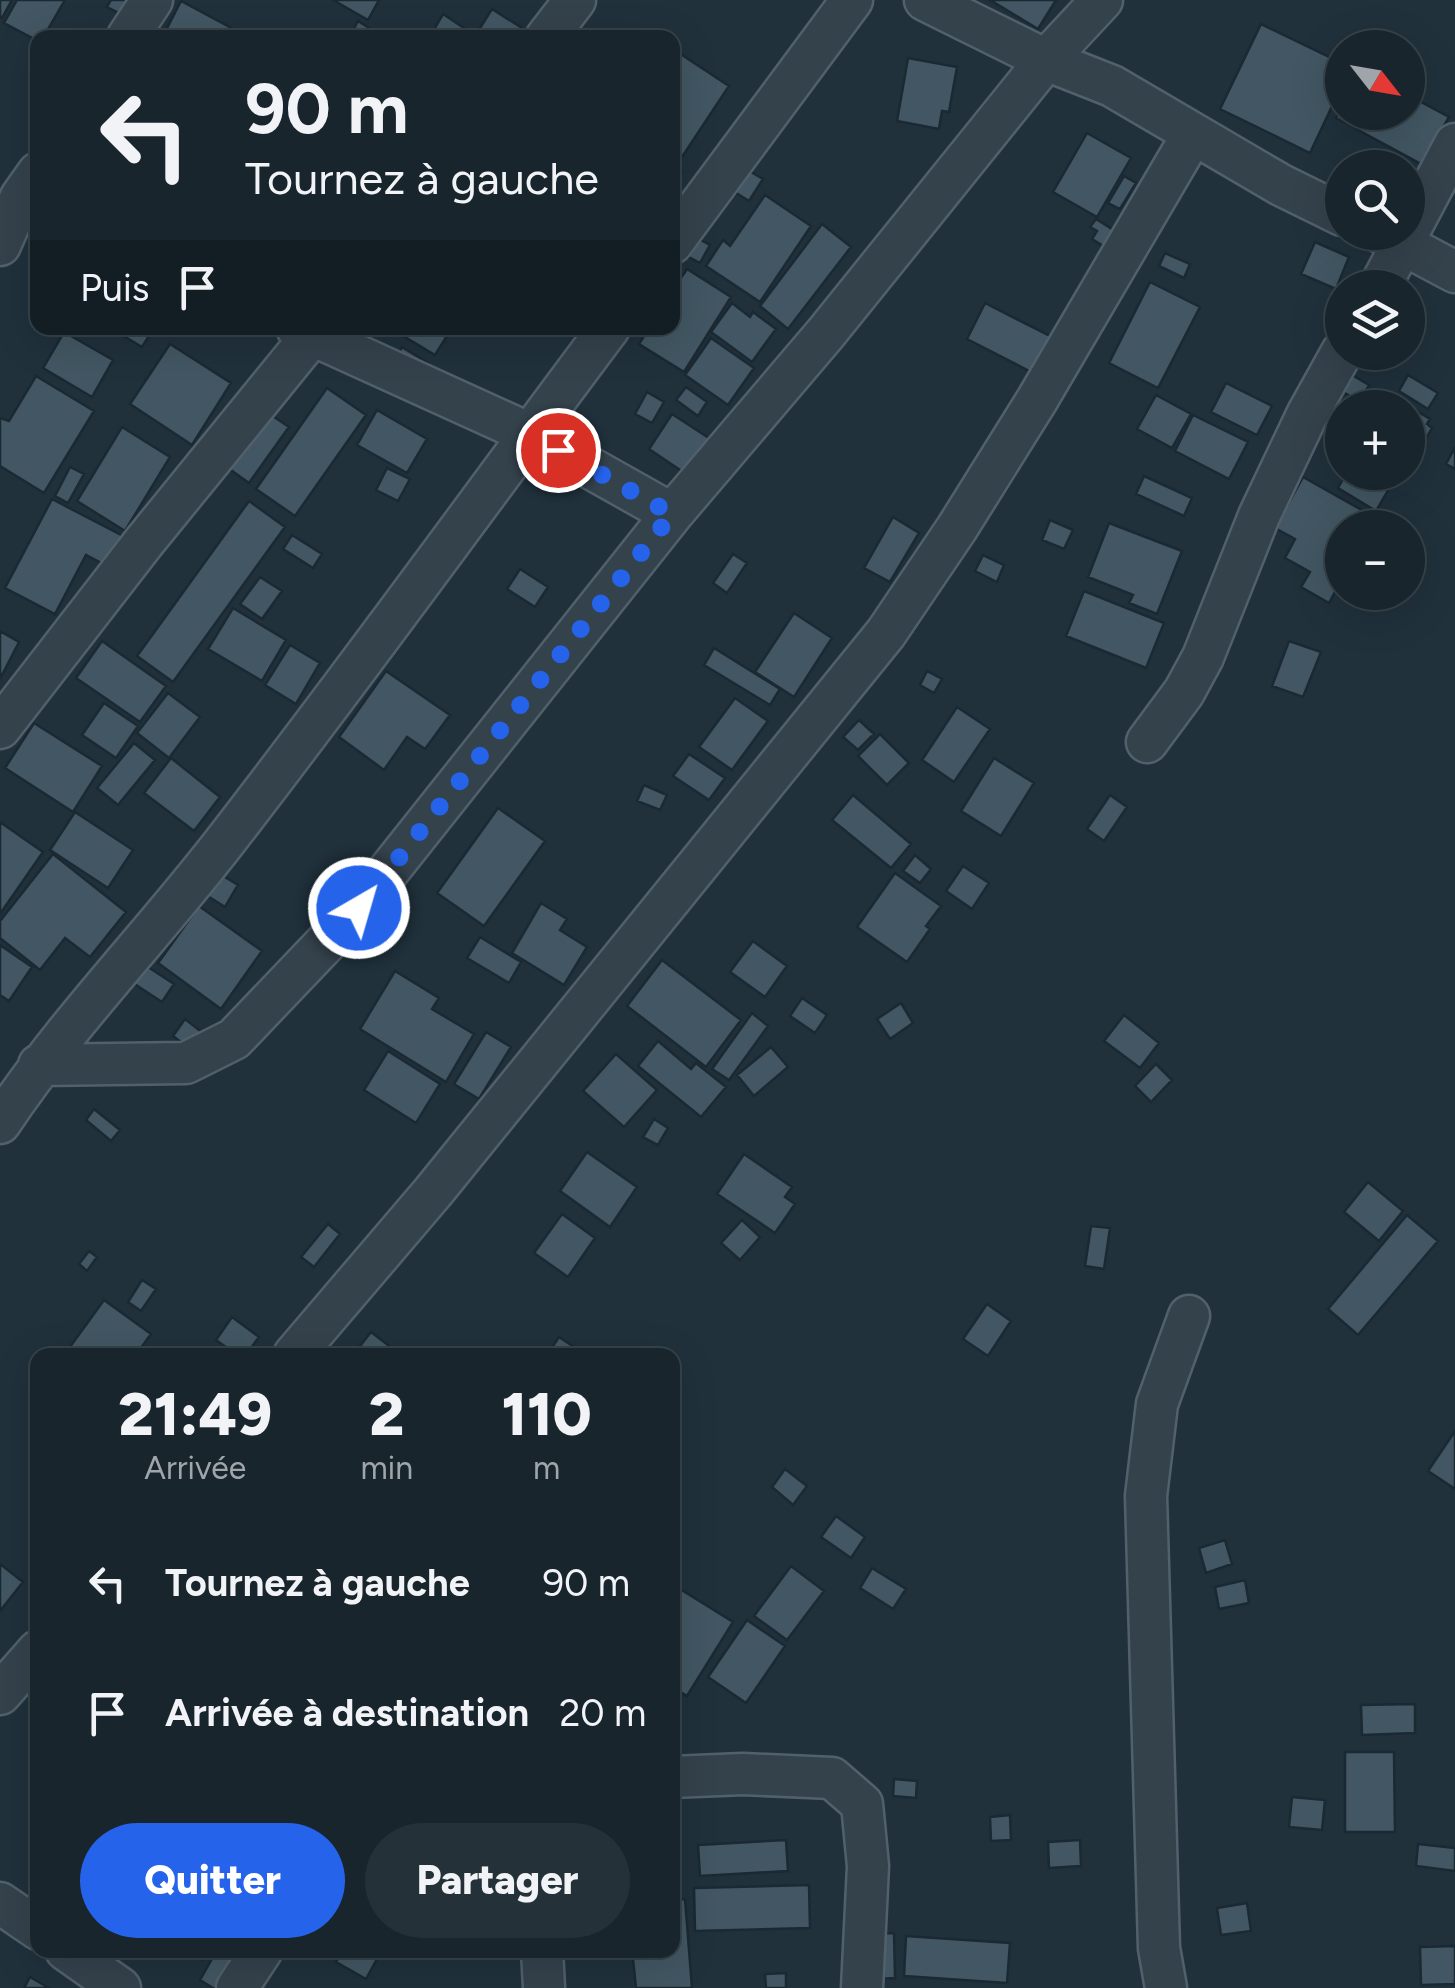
<!DOCTYPE html>
<html lang="fr">
<meta charset="utf-8">
<style>
:root{--surface:#18252d;--page:#253139;--text:#f1f3f6;--muted:#9fa5aa;--line:#364249;--accent:#2563eb}
body{margin:0;font-family:Figtree,sans-serif;background:var(--page);color:var(--text);height:100vh;display:flex;flex-direction:column;font-size:38px;white-space:nowrap}
*{box-sizing:border-box;margin:0}
p{font-size:32px;color:var(--muted)}
.icon{flex:none;width:55px;height:55px;fill:none;stroke:currentColor;stroke-width:2;stroke-linecap:round;stroke-linejoin:round}
.map{position:relative;flex:1;overflow:hidden}
.side{position:absolute;left:30px;top:1348px;width:650px;height:610px;display:flex;flex-direction:column;background:var(--surface);border-radius:20px;box-shadow:0 10px 40px #0002,0 0 0 2px var(--line)}
.side>*{flex:none}
.hud{position:absolute;left:30px;top:30px;width:650px;height:305px;border-radius:20px;box-shadow:0 10px 40px #0002,0 0 0 2px var(--line);background:#18252d;color:var(--text);overflow:hidden}
.needle{width:65px;rotate:121deg}
.buttons{position:absolute;left:1325px;top:30px;display:grid;gap:20px}
.buttons a{display:grid;place-items:center;width:100px;height:100px;border-radius:50%;background:var(--surface);box-shadow:0 10px 40px #0002,0 0 0 2px var(--line);font-size:50px}
.pin{position:absolute;display:grid;place-items:center;width:85px;height:85px;color:#fff;margin:-42px;border:5px solid #fff;border-radius:50%;box-shadow:0 2px 10px #0007}
.me{position:absolute;width:110px;margin:-55px;rotate:38deg;stroke-linejoin:round;filter:drop-shadow(0 0 8px #0008)}
.turn{display:flex;align-items:center;gap:35px;height:210px;padding:0 50px;font-size:45px}
.turn .icon{width:130px;height:130px;stroke-width:2.5}
.turn b{display:block;font-size:70px;line-height:85px}
.then{display:flex;align-items:center;height:95px;padding:0 50px;background:#0003;gap:20px;font-size:38px}
.eta{display:flex;justify-content:space-evenly;align-items:center;height:170px;text-align:center}
.eta b{font-size:60px;font-weight:800;line-height:70px}
.action{display:flex;gap:20px;margin-top:auto;padding:20px 50px}
.action a{flex:1;height:115px;border-radius:60px;background:var(--accent);color:#fff;font-size:40px;font-weight:800;line-height:115px;text-align:center}
.action a+a{background:var(--page);color:var(--text)}
ul{padding:0;list-style:none}
li{display:flex;align-items:center;gap:30px;height:130px;padding:0 50px}
li div{flex:1}
li b{display:block;font-size:38px}
li em{font-style:normal}
.map>svg:first-child{display:block}
</style>
<div class="map">
<svg width="1455" height="1988" viewBox="0 0 1455 1988">
<rect width="100%" height="100%" fill="#20313c"/>
<path fill="#425763" stroke="#1b2933" stroke-width="2.5" d="M0,0H12L2,18L0,16Z
M17,0H65L43,38H38V41L4,23Z
M111,0H136L127,17L107,7Z
M333,0H379L368,20Z
M990,0H1056L1038,29Z
M181,1L250,38H162Z
M492,9L522,28L516,38H494L480,28Z
M443,14L479,38H429Z
M358,21L385,38H349Z
M1261,24L1342,63V85L1310,153L1220,109Z
M679,53L729,86L682,157L672,151V63Z
M908,58L957,67L949,112L942,111L939,129L897,121Z
M1408,95L1449,117L1438,136L1436,172L1336,118L1342,105V112H1408Z
M1087,133L1131,158L1097,217L1053,192Z
M672,165L682,172L672,186Z
M746,169L763,179L749,201L733,191Z
M1124,176L1136,183L1120,209L1108,203Z
M765,195L811,226L760,302L706,266L723,240L730,246Z
M1096,219L1115,231L1105,247L1092,239L1097,231L1090,227Z
M822,224L851,247L788,329L760,306Z
M695,237L710,245L700,263L685,255Z
M1315,242L1349,257L1336,289L1301,274Z
M1165,253L1190,264L1184,278L1159,266Z
M687,269L731,297L684,372L639,344L649,328H672V291Z
M1150,282L1200,307L1158,388L1109,363Z
M732,303L750,317L753,312L776,329L752,362L711,332Z
M985,303L1052,337L1033,373L967,339Z
M126,328H154L142,347L122,335Z
M390,328H452L435,355Z
M64,332L113,360L92,397L43,368Z
M711,338L754,368L728,405L685,375Z
M170,344L231,383L192,445L130,404Z
M402,347L428,363L419,378L393,363Z
M1347,372L1369,385L1360,402L1338,389Z
M1408,375L1438,393L1428,409L1399,391Z
M36,376L94,411L44,493L0,466V418L9,421Z
M1226,383L1272,406L1257,435L1211,412Z
M686,387L707,402L698,416L676,400Z
M327,388L366,415L295,516L256,489Z
M647,392L664,402L652,423L635,414Z
M1156,395L1191,414L1172,448L1137,429Z
M1390,395L1430,419L1427,424L1432,428L1408,470V408H1383Z
M377,410L427,439L407,473L357,445Z
M267,412L289,427L249,483L228,468Z
M672,414L712,440L689,476L649,449Z
M1193,415L1248,442L1229,479L1175,451Z
M122,427L170,457L125,531L77,501Z
M1455,447V469L1446,464Z
M70,467L84,474L68,503L55,496Z
M387,468L410,479L398,501L376,490Z
M1347,472H1399L1376,511L1338,488Z
M1144,476L1192,498L1184,516L1136,494Z
M1303,477L1376,518L1371,528H1342V579L1329,603L1301,587L1310,572L1285,558L1295,539L1275,528Z
M52,499L123,536L107,566L86,555L55,614L5,588Z
M249,501L285,527L173,682L137,656Z
M893,517L919,533L890,582L864,568Z
M1050,520L1073,530L1064,549L1042,540Z
M1109,523L1182,551L1157,614L1129,603L1133,595L1088,577Z
M292,535L322,554L313,568L283,549Z
M733,554L747,563L727,593L713,583Z
M983,555L1004,565L997,582L975,571Z
M520,569L548,587L535,607L507,589Z
M260,577L282,591L262,619L240,604Z
M1084,591L1164,623L1146,668L1066,636Z
M233,608L286,640L262,681L208,649Z
M794,613L832,638L794,697L755,672Z
M0,631L19,642L0,679Z
M102,641L166,686L140,722L76,678Z
M1289,641L1321,652L1303,697L1272,686Z
M290,645L320,663L296,704L265,685Z
M714,648L780,689L770,705L704,665Z
M386,671L450,715L425,749L407,737L384,770L339,737Z
M927,671L942,679L934,693L920,685Z
M168,693L200,717L169,758L137,733Z
M735,698L768,721L732,770L699,747Z
M104,703L138,726L116,758L82,735Z
M957,707L990,729L954,782L922,760Z
M859,720L874,734L858,750L843,737Z
M34,723L102,766L73,812L5,768Z
M880,734L909,763L887,785L858,756Z
M134,743L155,760L118,805L97,788Z
M689,754L725,778L709,800L673,776Z
M171,758L220,797L194,831L144,793Z
M994,758L1034,783L1001,836L961,811Z
M644,785L667,795L660,810L637,801Z
M853,795L911,844L891,868L832,820Z
M1110,795L1127,807L1104,841L1087,829Z
M498,808L545,841L484,926L437,893Z
M75,812L133,850L108,888L50,850Z
M0,822L43,852L0,914Z
M53,854L126,912L90,957L65,938L40,970L0,938V921Z
M915,855L931,869L920,883L903,871Z
M963,866L989,883L972,909L946,891Z
M895,873L941,906L926,926L930,929L907,962L857,927Z
M220,874L238,885L225,907L206,895Z
M541,903L567,919L560,930L587,947L564,985L512,953Z
M199,906L262,951L221,1009L158,963Z
M480,937L521,962L509,983L467,958Z
M753,941L787,966L765,997L730,972Z
M0,945L32,967L9,1001L0,995Z
M662,960L741,1020L706,1067L627,1006Z
M145,965L174,984L162,1002L133,983Z
M395,971L439,998L432,1009L474,1034L446,1082L360,1029Z
M802,998L827,1015L815,1033L790,1016Z
M901,1003L913,1023L890,1039L877,1019Z
M752,1013L768,1026L729,1080L712,1069Z
M1124,1015L1159,1043L1140,1068L1104,1041Z
M185,1019L212,1040L199,1056L173,1036Z
M486,1032L511,1047L479,1099L454,1084Z
M658,1041L691,1069L696,1063L726,1087L701,1117L638,1066Z
M771,1047L788,1067L754,1096L737,1075Z
M388,1051L440,1084L416,1123L364,1090Z
M616,1054L657,1090L624,1127L583,1091Z
M1156,1064L1172,1080L1151,1102L1135,1086Z
M94,1109L120,1130L111,1141L86,1120Z
M654,1119L668,1128L658,1145L643,1137Z
M587,1152L637,1187L610,1227L560,1191Z
M744,1154L792,1187L785,1197L795,1204L775,1233L717,1194Z
M1368,1182L1403,1211L1379,1241L1344,1212Z
M562,1214L595,1238L568,1277L534,1253Z
M1407,1215L1438,1241L1358,1335L1328,1309Z
M742,1220L760,1237L740,1260L721,1243Z
M328,1224L340,1234L314,1267L301,1257Z
M1091,1226L1110,1228L1104,1269L1085,1266Z
M89,1251L97,1257L87,1271L79,1264Z
M142,1280L156,1289L141,1311L128,1302Z
M104,1300L151,1334L136,1355H73L67,1351Z
M987,1304L1011,1321L988,1356L963,1339Z
M232,1317L259,1337L246,1355H237L216,1340Z
M371,1332L401,1355H353Z
M559,1337L586,1355H547Z
M1455,1431V1489L1428,1471Z
M785,1469L807,1486L793,1505L772,1487Z
M836,1516L865,1537L851,1558L821,1537Z
M1225,1540L1232,1564L1206,1573L1199,1548Z
M0,1564L23,1582L0,1611Z
M791,1566L824,1591L787,1640L754,1616Z
M872,1568L906,1589L893,1609L860,1588Z
M1245,1580L1249,1603L1219,1609L1215,1587Z
M672,1584L733,1622L687,1696L672,1687Z
M747,1620L785,1646L746,1703L708,1677Z
M1415,1704V1733L1362,1735L1361,1705Z
M1345,1752H1394L1395,1832H1345Z
M894,1779L917,1781L916,1798L893,1796Z
M1292,1797L1325,1800L1322,1830L1289,1827Z
M1010,1815L1011,1840L991,1841L990,1817Z
M786,1840L788,1871L700,1876L698,1845Z
M1080,1840L1081,1866L1049,1868L1048,1842Z
M1418,1844L1455,1848V1871L1416,1866Z
M809,1885L810,1928L695,1931L694,1888Z
M685,1899L692,1988H636L632,1950H672V1900Z
M1247,1903L1251,1931L1221,1935L1217,1908Z
M894,1933L895,1978L876,1979V1934Z
M906,1936L1010,1943L1007,1983L904,1976Z
M1455,1946V1984L1421,1985L1420,1947Z
M185,1950H209L202,1960Z
M217,1950H238L216,1988H213L200,1980Z
M343,1950H365L378,1957L366,1979L336,1962Z
M786,1973V1988H766L765,1974Z
M30,1977L49,1988H24Z"/>
<g fill="none" stroke-linecap="round" stroke-linejoin="round">
<g stroke="#51606a" stroke-width="45">
<path id="minor" d="M925,0L1046,60L1112,86L1281,185L1342,215
M127,38L152,0
M546,38L575,0
M1380,232L1455,272
M672,243L852,0
M0,245L21,197L38,173
M1379,288L1455,144
M297,328L530,434L672,514
M0,728L144,542L318,328
M1147,742L1184,692L1203,657L1259,516L1307,415L1342,352
M39,1065L186,1063L234,1039L359,908L672,514L826,333L1046,60L1102,0
M0,1123C66,1024 150,938 223,844C355,674 480,500 609,328
M294,1355L433,1192L886,633L957,528L1037,400L1193,134
M0,1694L38,1651
M672,1777L743,1774L832,1778L862,1804L868,1866L862,1988
M0,1903L38,1929
M66,1950L120,1988
M542,1950L544,1988
M237,1988L262,1950
M1166,1988L1159,1948L1146,1496L1157,1404L1189,1316"/>
</g>
<use href="#minor" stroke="#34424c" stroke-width="40"/>
</g>
<g fill="none" stroke-linecap="round" stroke-linejoin="round">
<path stroke="#2563eb" stroke-width="18" stroke-dasharray="0 32.4" d="M359,908L672,514L558,450"/>
</g>
</svg>
<div class="buttons">
<a><svg class="needle" viewBox="-14 -14 28 28"><path d="M0-13l5 13h-10z" fill="#e53935"/><path d="M0 13l5-13h-10z" fill="#9fa5aa"/></svg></a>
<a><svg class="icon" aria-label="search" viewBox="0 0 24 24"><circle cx="10" cy="10" r="6"/><path d="M15 15l6 6"/></svg></a>
<a><svg class="icon" aria-label="layers" viewBox="0 0 24 24"><path d="M12 4l9 5-9 5-9-5zM3 14l9 5 9-5"/></svg></a>
<a>+</a>
<a>−</a>
</div>
<div class="pin" style="left:558px;top:450px;background:#d93025"><svg class="icon" aria-label="arrive" viewBox="0 0 24 24"><path d="M6 21V4h12l-3 4 3 4H6"/></svg></div>
<svg class="me" style="left:359px;top:908px" viewBox="-20 -20 40 40"><circle r="17" fill="#2563eb" stroke="#fff" stroke-width="3"/><path d="M0-11L8 9 0 5-8 9z" fill="#fff"/></svg>
<div class="hud">
<div class="turn"><svg class="icon" aria-label="left" viewBox="0 0 24 24"><path d="M17 20v-9H6M10 6l-5 5 5 5"/></svg><div><b>90 m</b>Tournez à gauche</div></div>
<div class="then">Puis<svg class="icon" aria-label="arrive" viewBox="0 0 24 24"><path d="M6 21V4h12l-3 4 3 4H6"/></svg></div>
</div>
<section class="side">
<div class="eta">
<div><b>21:49</b><p>Arrivée</p></div>
<div><b>2</b><p>min</p></div>
<div><b>110</b><p>m</p></div>
</div>
<ul>
<li><svg class="icon" aria-label="left" viewBox="0 0 24 24"><path d="M17 20v-9H6M10 6l-5 5 5 5"/></svg><div><b>Tournez à gauche</b></div><em>90 m</em></li>
<li><svg class="icon" aria-label="arrive" viewBox="0 0 24 24"><path d="M6 21V4h12l-3 4 3 4H6"/></svg><div><b>Arrivée à destination</b></div><em>20 m</em></li>
</ul>
<div class="action"><a>Quitter</a><a>Partager</a></div>
</section>
</div>
